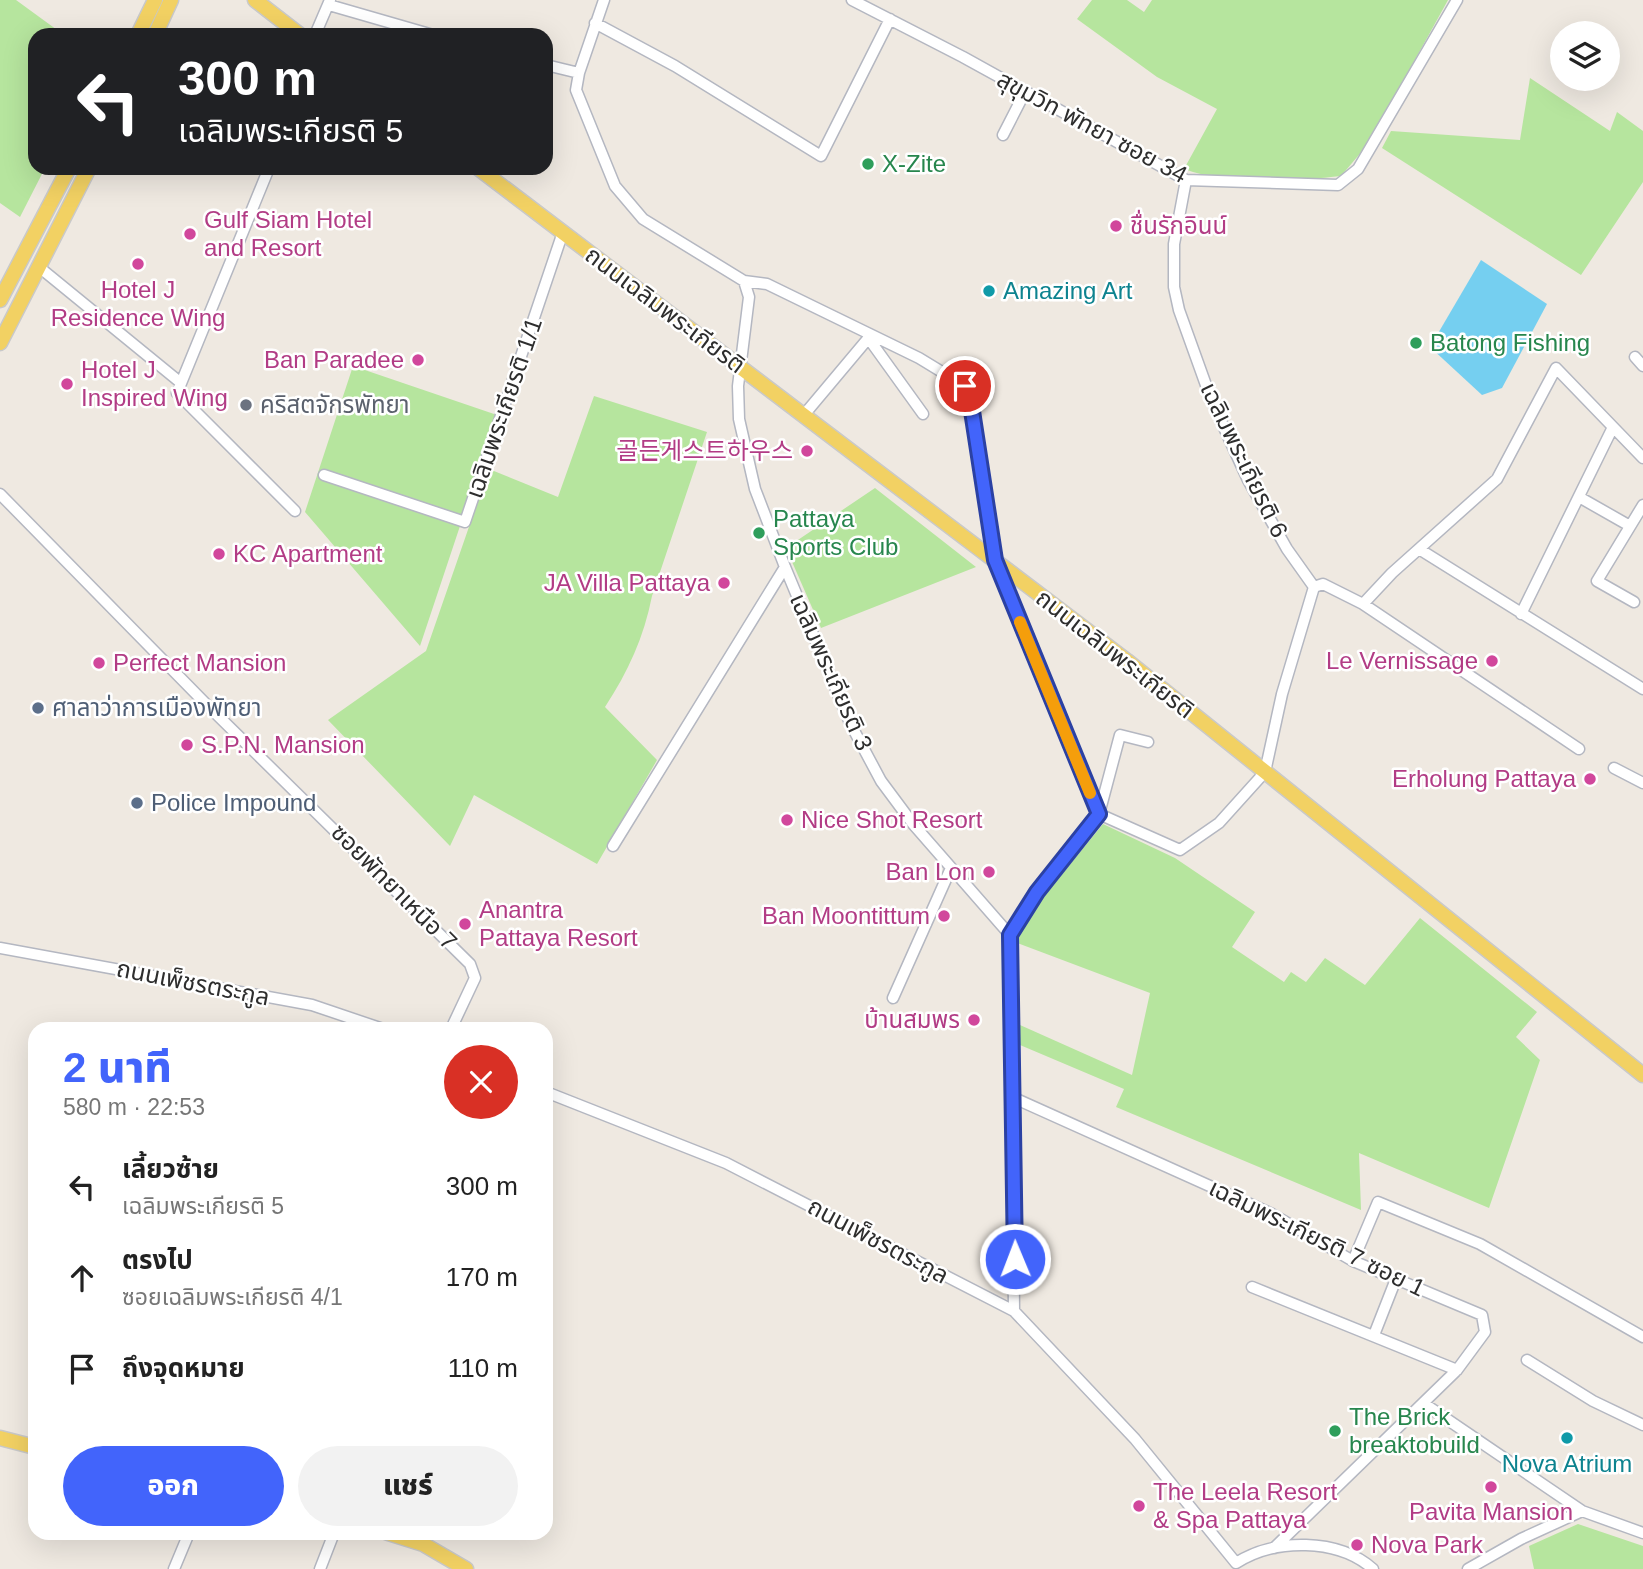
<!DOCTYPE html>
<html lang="th">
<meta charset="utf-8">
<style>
:root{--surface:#fff;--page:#f2f2f2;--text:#222;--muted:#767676;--accent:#4264fb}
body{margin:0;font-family:Helvetica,"Noto Sans KR","Noto Sans Thai",sans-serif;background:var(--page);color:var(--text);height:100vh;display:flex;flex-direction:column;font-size:26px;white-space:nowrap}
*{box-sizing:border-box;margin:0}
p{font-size:23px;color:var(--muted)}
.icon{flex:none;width:38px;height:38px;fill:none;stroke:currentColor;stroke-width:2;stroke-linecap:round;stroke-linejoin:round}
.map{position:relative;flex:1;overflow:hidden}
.sheet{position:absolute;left:28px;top:1022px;width:525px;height:518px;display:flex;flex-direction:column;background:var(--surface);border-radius:21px;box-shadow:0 7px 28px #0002}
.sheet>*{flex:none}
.hud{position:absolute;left:28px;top:28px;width:525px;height:147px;border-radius:21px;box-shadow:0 7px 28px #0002;background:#202124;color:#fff;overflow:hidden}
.buttons{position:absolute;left:1550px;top:21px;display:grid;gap:14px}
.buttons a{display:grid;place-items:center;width:70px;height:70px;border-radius:50%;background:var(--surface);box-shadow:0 7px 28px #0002;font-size:35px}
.pin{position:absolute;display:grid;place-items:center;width:60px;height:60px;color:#fff;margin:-30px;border:4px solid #fff;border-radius:50%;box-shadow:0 2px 7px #0007}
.me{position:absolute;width:77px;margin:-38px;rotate:359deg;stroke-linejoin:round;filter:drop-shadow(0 0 5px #0008)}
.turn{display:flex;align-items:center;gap:24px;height:147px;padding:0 35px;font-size:32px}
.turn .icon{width:91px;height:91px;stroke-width:2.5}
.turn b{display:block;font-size:49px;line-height:60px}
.round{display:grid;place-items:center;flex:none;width:74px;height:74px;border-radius:37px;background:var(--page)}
.headline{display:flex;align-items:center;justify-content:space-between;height:119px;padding:0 35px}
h1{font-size:42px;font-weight:800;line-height:52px;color:var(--accent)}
.cta{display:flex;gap:14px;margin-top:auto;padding:14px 35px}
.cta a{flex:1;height:80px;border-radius:42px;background:var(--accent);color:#fff;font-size:28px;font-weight:800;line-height:80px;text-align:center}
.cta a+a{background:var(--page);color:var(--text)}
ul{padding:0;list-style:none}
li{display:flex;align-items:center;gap:21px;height:91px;padding:0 35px}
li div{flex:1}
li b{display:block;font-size:26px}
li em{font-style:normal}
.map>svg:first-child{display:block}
</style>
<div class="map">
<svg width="1643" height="1569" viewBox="0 0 1643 1569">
<rect width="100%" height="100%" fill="#efe9e1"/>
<path fill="#b6e59e" d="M0,0H16L64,35H35V168H45L20,217L0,203Z
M1092,0H1127L1144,12L1152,0H1448L1369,143L1341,176C1296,181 1227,185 1184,169L1217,109L1157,77L1077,19Z
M1530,78L1610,131L1617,112L1643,131V182L1581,275L1382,148L1391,131L1520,140Z
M353,366L497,415L420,646L305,512Z
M594,396L707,432L652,596C644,637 628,672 605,707L657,760L597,864L474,795L450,846L328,720L426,651L489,469L558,497Z
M875,488L976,567L821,628L786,548Z
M1103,824L1175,858L1255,912L1232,947L1284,982L1291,972L1306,982L1325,958L1365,985L1420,918L1537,1012L1516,1037L1540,1060L1489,1208L1359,1153L1361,1210L1116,1107L1124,1089L1020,1045V1025L1132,1075L1150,993L1015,942L1022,923Z
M1578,1524L1643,1546V1569H1534L1529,1546Z"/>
<path fill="#75cff0" d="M1481,260L1547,304L1502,388L1482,395L1430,347Z"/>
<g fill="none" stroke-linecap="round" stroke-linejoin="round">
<g stroke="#b4b7c1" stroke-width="13">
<path id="minor" d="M604,0L579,73L576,90L615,186L643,219L744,281L749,297L738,386L739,419L755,489L785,567L850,723L881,781L913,824L1010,935
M852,0L963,57L1186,180L1338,185L1358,169L1457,0
M329,5L433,35
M595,23L675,66L821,156L890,19
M315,35L330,0
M546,65L579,73
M1003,135L1025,92
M269,168L177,393L295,511
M39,267L181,383
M744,281L767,284L919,358L965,386L972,411L995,560L1099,814L1120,735L1148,742
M869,339L923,414
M1635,357L1643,366
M803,416L871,335
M324,475L465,522L563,232
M0,494L205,703L470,964L475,978L451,1029
M1579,497L1630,526
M1419,549L1643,689
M1314,587L1323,584L1363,604L1579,749
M1634,602L1597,581L1643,505
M1363,604L1392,573L1497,479L1556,368L1643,458
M1521,614L1613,427
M1614,768L1643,783
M613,846L785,567
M0,948L312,1005L383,1029
M893,998L951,868
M546,1092L726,1163L1014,1311L1135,1439L1236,1563
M1014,1098L1272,1214L1353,1261L1482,1315L1485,1332L1457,1370L1274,1548
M1353,1261L1378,1202L1480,1244L1643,1337
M1252,1287L1457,1370
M1014,1311L1010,935L1037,893L1099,814L1180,850L1219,823L1265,772L1282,694L1314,587L1287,549L1248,480L1211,399L1179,310L1174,287V244L1186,180
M1374,1335L1396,1279
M1527,1360L1593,1401L1643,1425
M1423,1403L1582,1511L1643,1533
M1236,1563C1275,1538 1338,1538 1373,1569
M174,1569L189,1533
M320,1569L334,1533
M1468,1569L1521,1539L1582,1511"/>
</g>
<g stroke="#c9c9c9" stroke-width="17">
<path id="major" d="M255,0L300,35
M138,35L155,0
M155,35L171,0
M478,168L1127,661L1643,1075
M0,300L69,168
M0,343L89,168
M0,1438L35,1447
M388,1533L423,1544L466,1569"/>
</g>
<use href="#minor" stroke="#fff" stroke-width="10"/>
<use href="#major" stroke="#f2d163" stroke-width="14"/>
</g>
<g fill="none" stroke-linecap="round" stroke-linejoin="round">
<g stroke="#2b41a3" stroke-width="18">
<path id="route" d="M965,386L972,411L995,560L1099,814L1037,892L1010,935L1015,1259"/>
</g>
<use href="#route" stroke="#4264fb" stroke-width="12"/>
<path stroke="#f59e0b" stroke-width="12" d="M1020,622L1090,793"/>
</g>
<g fill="#2e9e5b" stroke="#fff" stroke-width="2.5">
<circle cx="868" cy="164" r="7"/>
<circle cx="1416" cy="343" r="7"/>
<circle cx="759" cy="533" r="7"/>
<circle cx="1335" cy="1431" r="7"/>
</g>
<g fill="#d1479c" stroke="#fff" stroke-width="2.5">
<circle cx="1116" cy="226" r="7"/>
<circle cx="190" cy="234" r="7"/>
<circle cx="138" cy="264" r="7"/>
<circle cx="418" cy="360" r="7"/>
<circle cx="67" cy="384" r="7"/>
<circle cx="807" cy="451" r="7"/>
<circle cx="219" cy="554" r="7"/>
<circle cx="724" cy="583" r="7"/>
<circle cx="1492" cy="661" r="7"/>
<circle cx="99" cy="663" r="7"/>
<circle cx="187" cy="745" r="7"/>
<circle cx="1590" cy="779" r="7"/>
<circle cx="787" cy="820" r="7"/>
<circle cx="989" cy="872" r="7"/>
<circle cx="944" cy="916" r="7"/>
<circle cx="465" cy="924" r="7"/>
<circle cx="974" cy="1020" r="7"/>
<circle cx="1491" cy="1487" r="7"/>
<circle cx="1139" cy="1506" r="7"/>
<circle cx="1357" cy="1545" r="7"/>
</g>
<g fill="#0f9aa8" stroke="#fff" stroke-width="2.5">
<circle cx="989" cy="291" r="7"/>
<circle cx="1567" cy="1438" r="7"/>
</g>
<circle fill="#6b7280" stroke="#fff" stroke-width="2.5" cx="246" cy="405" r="7"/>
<g fill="#5c6f8a" stroke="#fff" stroke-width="2.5">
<circle cx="38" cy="708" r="7"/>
<circle cx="137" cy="803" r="7"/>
</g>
<g text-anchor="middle" stroke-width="5" stroke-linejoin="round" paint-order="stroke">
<g font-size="24" fill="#2e2e2e" stroke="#fff">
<text transform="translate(1092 127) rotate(28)" y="8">สุขุมวิท พัทยา ซอย 34</text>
<text transform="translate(665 310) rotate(37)" y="8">ถนนเฉลิมพระเกียรติ</text>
<text transform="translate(504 408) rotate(-71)" y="8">เฉลิมพระเกียรติ 1/1</text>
<text transform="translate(1244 460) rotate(64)" y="8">เฉลิมพระเกียรติ 6</text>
<text transform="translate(1115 654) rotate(38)" y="8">ถนนเฉลิมพระเกียรติ</text>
<text transform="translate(831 672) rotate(66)" y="8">เฉลิมพระเกียรติ 3</text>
<text transform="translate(394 887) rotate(45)" y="8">ซอยพัทยาเหนือ 7</text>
<text transform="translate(193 983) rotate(11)" y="8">ถนนเพ็ชรตระกูล</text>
<text transform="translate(1317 1238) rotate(26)" y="8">เฉลิมพระเกียรติ 7 ซอย 1</text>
<text transform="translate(878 1241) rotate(28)" y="8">ถนนเพ็ชรตระกูล</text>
</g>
<g font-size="24" fill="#27864d" stroke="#fff" text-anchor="start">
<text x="882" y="172">X-Zite</text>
<text x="1430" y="351">Batong Fishing</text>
<text x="773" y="527">Pattaya<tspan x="773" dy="28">Sports Club</tspan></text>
<text x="1349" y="1425">The Brick<tspan x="1349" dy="28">breaktobuild</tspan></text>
</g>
<g font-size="24" fill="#b23c85" stroke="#fff" text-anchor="start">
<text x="204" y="228">Gulf Siam Hotel<tspan x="204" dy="28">and Resort</tspan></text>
<text x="1130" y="234">ชื่นรักอินน์</text>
<text x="138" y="298" text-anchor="middle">Hotel J<tspan x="138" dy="28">Residence Wing</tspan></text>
<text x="404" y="368" text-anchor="end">Ban Paradee</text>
<text x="81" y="378">Hotel J<tspan x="81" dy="28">Inspired Wing</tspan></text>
<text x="793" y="459" text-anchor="end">골든게스트하우스</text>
<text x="233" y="562">KC Apartment</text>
<text x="710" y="591" text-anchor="end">JA Villa Pattaya</text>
<text x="1478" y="669" text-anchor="end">Le Vernissage</text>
<text x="113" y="671">Perfect Mansion</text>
<text x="201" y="753">S.P.N. Mansion</text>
<text x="1576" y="787" text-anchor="end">Erholung Pattaya</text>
<text x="801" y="828">Nice Shot Resort</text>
<text x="975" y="880" text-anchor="end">Ban Lon</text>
<text x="479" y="918">Anantra<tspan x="479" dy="28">Pattaya Resort</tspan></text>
<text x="930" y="924" text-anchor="end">Ban Moontittum</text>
<text x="960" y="1028" text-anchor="end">บ้านสมพร</text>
<text x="1153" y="1500">The Leela Resort<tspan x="1153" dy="28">&amp; Spa Pattaya</tspan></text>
<text x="1491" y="1520" text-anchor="middle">Pavita Mansion</text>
<text x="1371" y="1553">Nova Park</text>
</g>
<g font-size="24" fill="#0d838f" stroke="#fff" text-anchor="start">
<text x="1003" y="299">Amazing Art</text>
<text x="1567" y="1472" text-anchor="middle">Nova Atrium</text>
</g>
<g font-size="24" fill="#5b616d" stroke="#fff" text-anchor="start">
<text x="260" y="413">คริสตจักรพัทยา</text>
</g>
<g font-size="24" fill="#4e5e75" stroke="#fff" text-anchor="start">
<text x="52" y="716">ศาลาว่าการเมืองพัทยา</text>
<text x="151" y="811">Police Impound</text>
</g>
</g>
</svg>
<div class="buttons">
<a><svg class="icon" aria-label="layers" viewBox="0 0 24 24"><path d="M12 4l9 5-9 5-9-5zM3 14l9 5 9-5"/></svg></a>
</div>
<div class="pin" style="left:965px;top:386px;background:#d93025"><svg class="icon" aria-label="arrive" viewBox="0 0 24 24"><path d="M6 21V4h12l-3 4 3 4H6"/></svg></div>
<svg class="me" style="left:1015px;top:1259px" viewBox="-20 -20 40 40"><circle r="17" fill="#4264fb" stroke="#fff" stroke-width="3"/><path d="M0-11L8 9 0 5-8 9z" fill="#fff"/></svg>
<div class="hud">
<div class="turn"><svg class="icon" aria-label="left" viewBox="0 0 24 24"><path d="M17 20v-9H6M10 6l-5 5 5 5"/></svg><div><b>300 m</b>เฉลิมพระเกียรติ 5</div></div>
</div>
<section class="sheet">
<div class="headline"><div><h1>2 นาที</h1><p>580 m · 22:53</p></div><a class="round" style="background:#d93025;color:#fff"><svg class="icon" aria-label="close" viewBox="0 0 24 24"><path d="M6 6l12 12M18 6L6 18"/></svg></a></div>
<ul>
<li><svg class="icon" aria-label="left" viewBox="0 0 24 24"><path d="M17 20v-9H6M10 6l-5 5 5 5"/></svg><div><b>เลี้ยวซ้าย</b><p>เฉลิมพระเกียรติ 5</p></div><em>300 m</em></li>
<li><svg class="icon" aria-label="ahead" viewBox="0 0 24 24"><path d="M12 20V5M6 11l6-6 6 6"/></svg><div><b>ตรงไป</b><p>ซอยเฉลิมพระเกียรติ 4/1</p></div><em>170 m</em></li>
<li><svg class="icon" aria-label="arrive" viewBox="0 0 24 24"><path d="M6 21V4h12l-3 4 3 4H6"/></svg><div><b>ถึงจุดหมาย</b></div><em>110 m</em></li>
</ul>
<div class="cta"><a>ออก</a><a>แชร์</a></div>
</section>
</div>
